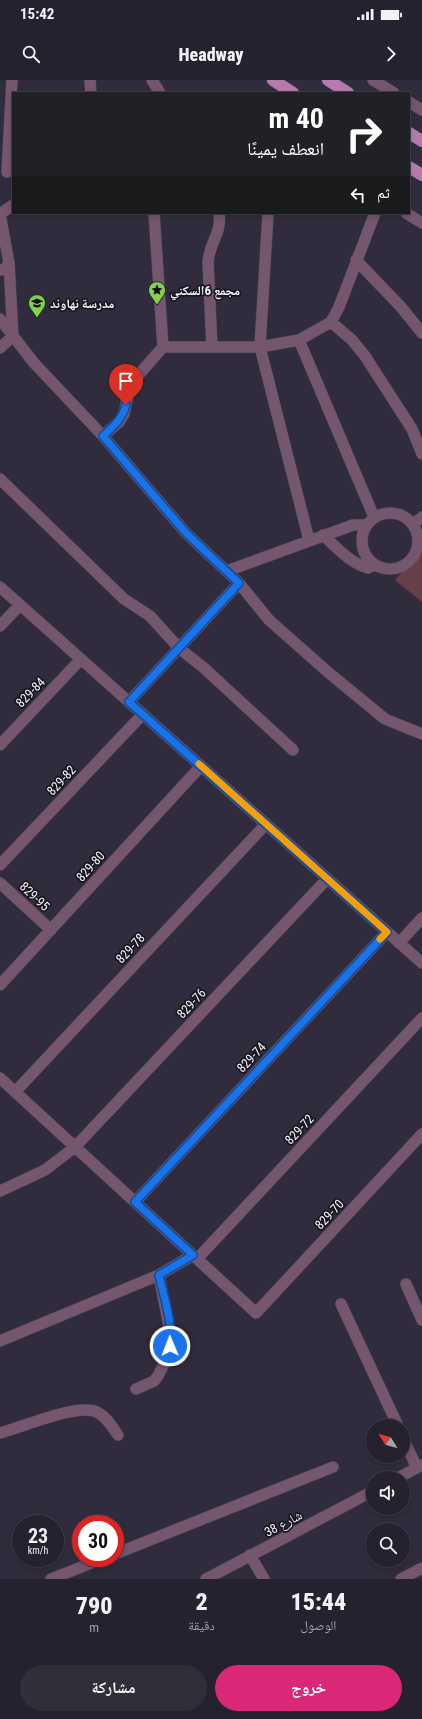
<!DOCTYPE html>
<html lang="ar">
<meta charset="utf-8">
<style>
:root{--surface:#25212e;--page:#312e3a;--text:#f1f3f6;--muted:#a3a3aa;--line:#423e4a;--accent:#db2777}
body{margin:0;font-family:"Roboto Condensed","Noto Naskh Arabic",sans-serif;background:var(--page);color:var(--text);direction:rtl;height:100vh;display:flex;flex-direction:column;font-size:15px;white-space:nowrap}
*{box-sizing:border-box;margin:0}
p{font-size:13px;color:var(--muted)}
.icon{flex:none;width:22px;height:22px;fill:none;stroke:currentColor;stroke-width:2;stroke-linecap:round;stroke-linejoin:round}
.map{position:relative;height:1499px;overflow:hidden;direction:ltr}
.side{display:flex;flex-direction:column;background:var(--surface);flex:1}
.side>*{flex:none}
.hud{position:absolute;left:12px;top:12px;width:398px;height:122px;border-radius:0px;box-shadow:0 2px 6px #0003,0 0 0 1px var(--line);direction:rtl;background:#202124;color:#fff;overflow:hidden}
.needle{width:26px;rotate:307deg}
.buttons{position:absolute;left:366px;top:1339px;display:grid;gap:8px}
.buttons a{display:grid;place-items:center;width:44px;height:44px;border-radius:50%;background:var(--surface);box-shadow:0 2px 6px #0003,0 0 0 1px var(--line);font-size:20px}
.speed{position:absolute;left:12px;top:1435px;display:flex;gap:8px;font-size:20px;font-weight:700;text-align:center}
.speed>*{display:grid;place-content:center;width:52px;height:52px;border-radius:50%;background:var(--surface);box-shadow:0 2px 6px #0003,0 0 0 1px var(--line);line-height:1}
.speed small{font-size:10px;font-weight:400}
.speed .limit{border:6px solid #d22;background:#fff;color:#111}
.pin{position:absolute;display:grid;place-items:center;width:34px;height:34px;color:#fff;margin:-41px -17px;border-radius:50% 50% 50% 0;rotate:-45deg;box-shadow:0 0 4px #0007}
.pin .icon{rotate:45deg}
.me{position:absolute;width:44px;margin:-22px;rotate:359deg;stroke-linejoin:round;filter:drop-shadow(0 0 3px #0008)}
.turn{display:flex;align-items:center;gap:14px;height:84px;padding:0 20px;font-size:18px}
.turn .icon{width:52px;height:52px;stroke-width:2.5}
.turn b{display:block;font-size:28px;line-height:34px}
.then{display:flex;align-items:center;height:38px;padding:0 20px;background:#0003;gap:8px;font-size:15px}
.eta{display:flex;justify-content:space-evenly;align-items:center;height:68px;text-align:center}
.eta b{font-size:24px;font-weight:800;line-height:28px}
.button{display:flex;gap:8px;margin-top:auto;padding:8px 20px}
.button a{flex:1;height:46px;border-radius:24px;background:var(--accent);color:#fff;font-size:16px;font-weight:800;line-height:46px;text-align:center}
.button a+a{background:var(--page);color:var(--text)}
.status{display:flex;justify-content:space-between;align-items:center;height:28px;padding:0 20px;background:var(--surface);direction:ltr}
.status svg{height:11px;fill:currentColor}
header{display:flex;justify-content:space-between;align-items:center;height:52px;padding:0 20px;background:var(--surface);font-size:18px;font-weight:800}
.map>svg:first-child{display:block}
</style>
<div class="status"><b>15:42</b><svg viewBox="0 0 49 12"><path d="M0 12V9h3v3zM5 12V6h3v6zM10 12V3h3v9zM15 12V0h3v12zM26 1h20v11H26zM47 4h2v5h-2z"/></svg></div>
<header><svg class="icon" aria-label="forward" viewBox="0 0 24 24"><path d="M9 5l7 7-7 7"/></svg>Headway<svg class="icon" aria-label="search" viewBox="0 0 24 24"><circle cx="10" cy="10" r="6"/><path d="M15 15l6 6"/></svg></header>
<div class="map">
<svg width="422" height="1499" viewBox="0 0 422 1499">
<rect width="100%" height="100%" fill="#312c3d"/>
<path fill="#673f49" d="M422,469V522L395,500Z"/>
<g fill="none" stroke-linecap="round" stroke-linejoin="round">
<g stroke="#4d4858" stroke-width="12">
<path id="minor" d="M90,0L91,13
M152,0L160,13
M373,0L394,13
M409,22L422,30
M7,92L12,0
M268,133L260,267L309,460
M406,133L422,143
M0,134L13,125
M356,180L401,227L422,253
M0,190L5,189L9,183L0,134
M0,239L34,283L103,356L186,453L239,503L269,540L329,593L385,639L422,654
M331,242L352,260L365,276L412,349L422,374
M299,260L374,437
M163,267H260L299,260L331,242L339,227L375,133
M212,267L208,182C210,160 222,154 219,133
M0,268L13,256L9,183
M103,356L119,342L124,334L128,315L134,300L163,267L154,133
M0,399L124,519L150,536L179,568L204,588L293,670
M362 461a28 28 0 1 1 56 0a28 28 0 1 1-56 0Z
M413,444L422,437
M323,455C336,467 350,483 368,488L374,485
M227,491L353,445H366
M0,507L422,883
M0,546L20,525
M129,622L239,503
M0,665L81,579
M0,785L143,634
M0,803L51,850
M399,863L422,838
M0,905L201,686
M0,998L256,1233L422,1054
M15,1012L266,744
M0,1111L45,1090L75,1067L327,799
M135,1122L387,852
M197,1179L422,938
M406,1204L422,1240
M341,1224L398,1346
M0,1261L159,1195
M136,1309L154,1301L158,1296L169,1274L171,1257L159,1195L193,1175
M0,1353C23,1347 77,1323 97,1332C107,1337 112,1347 118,1355
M403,1358L417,1388
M398,1398L422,1385
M115,1474L333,1387
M250,1475L264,1499
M51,1499L104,1478
M206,1499L373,1411
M401,1499L422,1488"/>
</g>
<g stroke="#4d4858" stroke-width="13">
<path id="major" d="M273,0L293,13
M328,0L348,13
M409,53L422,61
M409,87L422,95"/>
</g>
<use href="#minor" stroke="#74566f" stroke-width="11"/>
<use href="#major" stroke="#b77aaf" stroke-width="12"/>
</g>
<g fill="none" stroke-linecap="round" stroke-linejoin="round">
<g stroke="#114b97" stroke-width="10">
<path id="route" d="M126,325C122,339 114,346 103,356L186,453L239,503L129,622L387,852L135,1122L193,1175L159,1195C164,1217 173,1243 170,1266"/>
</g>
<use href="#route" stroke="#1a73e8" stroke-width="7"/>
<path stroke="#f59e0b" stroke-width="7" d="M199,684L387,852L380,859"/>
</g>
<defs>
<g id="sight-pin" transform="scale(0.9)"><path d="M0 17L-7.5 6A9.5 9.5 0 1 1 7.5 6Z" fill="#82d04f" stroke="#18161d"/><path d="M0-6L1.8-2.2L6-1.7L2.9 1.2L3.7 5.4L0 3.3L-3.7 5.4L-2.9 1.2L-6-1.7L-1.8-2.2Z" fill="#111"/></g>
<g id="school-pin" transform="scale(0.9)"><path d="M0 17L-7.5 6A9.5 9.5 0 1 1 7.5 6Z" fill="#82d04f" stroke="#18161d"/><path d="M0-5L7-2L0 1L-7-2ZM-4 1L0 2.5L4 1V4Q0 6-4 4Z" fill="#111"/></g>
</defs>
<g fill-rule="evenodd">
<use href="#sight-pin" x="157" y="210"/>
<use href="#school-pin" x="37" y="223"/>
</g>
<g text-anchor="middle" stroke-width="3.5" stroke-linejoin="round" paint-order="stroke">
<g font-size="13" font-weight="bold" fill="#f6f3fe" stroke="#18161d" text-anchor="start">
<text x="170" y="215">مجمع 6السكني</text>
<text x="50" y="228">مدرسة نهاوند</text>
</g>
<g font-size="13" fill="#f6f3fe" stroke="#18161d">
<text transform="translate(30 612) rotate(-46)" y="5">829-84</text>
<text transform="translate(61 700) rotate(-47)" y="5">829-82</text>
<text transform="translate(90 786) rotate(-48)" y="5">829-80</text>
<text transform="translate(35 816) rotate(43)" y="5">829-95</text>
<text transform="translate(130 868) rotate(-47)" y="5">829-78</text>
<text transform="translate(191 923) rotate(-47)" y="5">829-76</text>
<text transform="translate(251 977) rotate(-47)" y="5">829-74</text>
<text transform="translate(299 1049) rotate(-47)" y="5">829-72</text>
<text transform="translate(329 1134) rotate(-47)" y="5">829-70</text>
<text transform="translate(283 1443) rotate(-28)" y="5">شارع 38</text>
</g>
</g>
</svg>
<div class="buttons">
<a><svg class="needle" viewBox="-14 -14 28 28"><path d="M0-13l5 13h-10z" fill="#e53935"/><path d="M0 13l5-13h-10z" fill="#a3a3aa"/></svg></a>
<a><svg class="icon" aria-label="sound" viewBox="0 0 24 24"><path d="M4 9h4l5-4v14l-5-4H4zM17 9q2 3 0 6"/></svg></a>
<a><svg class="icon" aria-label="search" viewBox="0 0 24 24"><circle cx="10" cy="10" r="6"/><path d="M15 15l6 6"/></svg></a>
</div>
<div class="speed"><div>23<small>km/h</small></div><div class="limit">30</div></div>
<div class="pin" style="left:126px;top:325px;background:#d93025"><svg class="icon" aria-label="arrive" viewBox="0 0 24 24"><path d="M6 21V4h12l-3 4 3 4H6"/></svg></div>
<svg class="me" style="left:170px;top:1266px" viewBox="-20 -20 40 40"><circle r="17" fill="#1a73e8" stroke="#fff" stroke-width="3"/><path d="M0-11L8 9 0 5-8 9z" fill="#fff"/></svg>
<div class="hud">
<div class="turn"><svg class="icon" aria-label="right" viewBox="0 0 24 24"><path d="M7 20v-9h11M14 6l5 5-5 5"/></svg><div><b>40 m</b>انعطف يمينًا</div></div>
<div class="then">ثم<svg class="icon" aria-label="left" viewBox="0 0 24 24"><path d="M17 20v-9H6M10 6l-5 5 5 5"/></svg></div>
</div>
</div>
<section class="side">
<div class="eta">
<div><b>15:44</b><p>الوصول</p></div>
<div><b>2</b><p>دقيقة</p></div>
<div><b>790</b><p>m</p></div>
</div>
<div class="button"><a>خروج</a><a>مشاركة</a></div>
</section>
